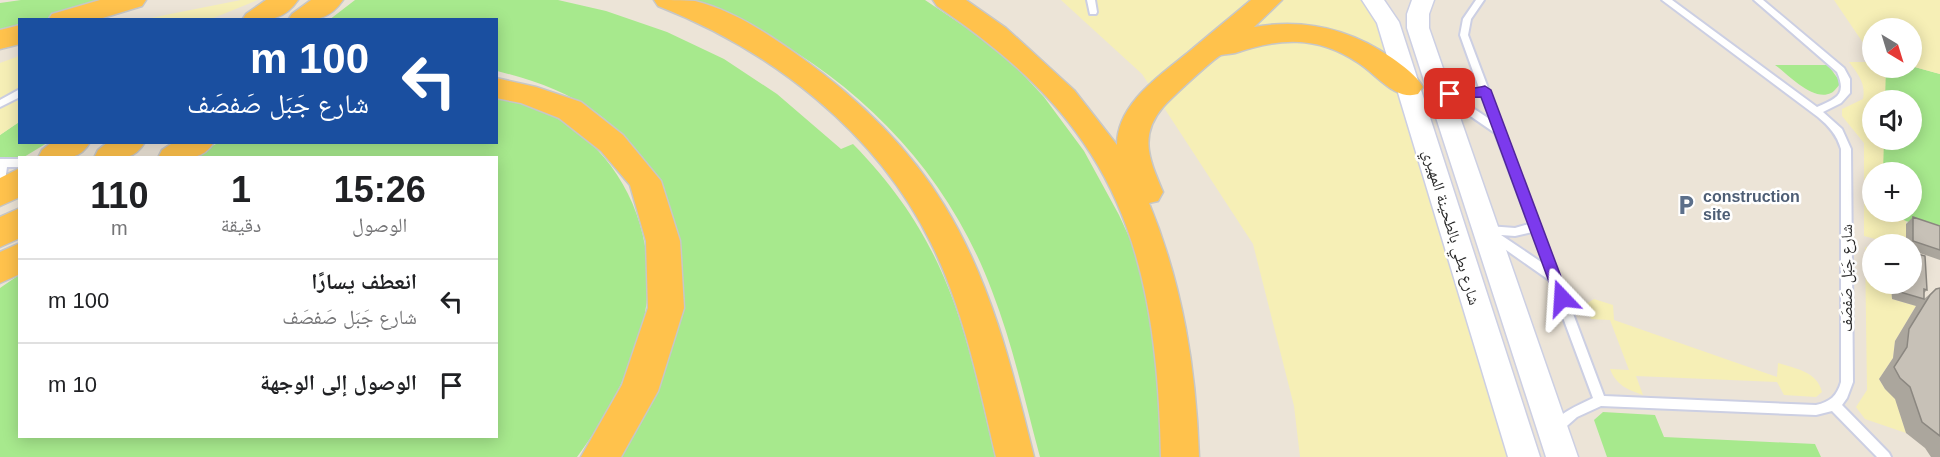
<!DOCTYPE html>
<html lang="ar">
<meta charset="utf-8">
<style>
:root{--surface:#fff;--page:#f2f2f2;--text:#202124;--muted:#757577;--line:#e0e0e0}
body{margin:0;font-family:Arial,"Noto Naskh Arabic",sans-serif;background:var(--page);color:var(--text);direction:rtl;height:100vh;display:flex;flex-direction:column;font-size:22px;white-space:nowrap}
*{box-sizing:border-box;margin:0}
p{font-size:20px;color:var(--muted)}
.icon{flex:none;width:33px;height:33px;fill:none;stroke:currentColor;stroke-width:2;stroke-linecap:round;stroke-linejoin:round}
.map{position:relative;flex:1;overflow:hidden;direction:ltr}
.details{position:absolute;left:18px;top:156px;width:480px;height:282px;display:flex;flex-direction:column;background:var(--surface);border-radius:0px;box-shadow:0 3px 15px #0003;direction:rtl}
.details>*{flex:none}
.banner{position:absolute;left:18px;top:18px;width:480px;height:126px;border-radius:0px;box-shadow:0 3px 15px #0003;direction:rtl;background:#1a4fa0;color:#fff;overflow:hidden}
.needle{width:39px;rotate:142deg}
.controls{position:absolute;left:1862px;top:18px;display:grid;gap:12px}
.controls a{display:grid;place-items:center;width:60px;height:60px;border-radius:50%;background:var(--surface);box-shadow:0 3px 15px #0003;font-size:30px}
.pin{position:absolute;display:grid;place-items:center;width:51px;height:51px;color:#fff;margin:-26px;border-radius:12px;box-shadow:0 3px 9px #0006}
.me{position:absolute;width:66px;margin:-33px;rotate:340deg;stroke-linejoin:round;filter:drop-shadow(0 0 4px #0008)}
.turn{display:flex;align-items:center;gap:21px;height:126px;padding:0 30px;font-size:27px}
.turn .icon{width:78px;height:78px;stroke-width:2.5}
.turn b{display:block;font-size:42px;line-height:51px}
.eta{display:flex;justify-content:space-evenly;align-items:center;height:102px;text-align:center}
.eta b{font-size:36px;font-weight:800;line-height:42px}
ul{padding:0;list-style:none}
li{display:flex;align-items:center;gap:18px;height:84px;padding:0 30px;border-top:2px solid var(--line)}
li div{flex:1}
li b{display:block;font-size:22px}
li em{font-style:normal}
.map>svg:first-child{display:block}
</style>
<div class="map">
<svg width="1940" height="457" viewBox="0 0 1940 457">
<rect width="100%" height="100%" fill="#ece4d7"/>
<path fill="#a7e98d" d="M21,0H116L47,19L20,20L19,28L0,35V3Z
M355,0H558L606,11L667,32L724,59L777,94L841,149L853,144C949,242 965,328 995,457H619L649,405L658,182C619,116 570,89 497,71L496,20H329Z
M692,0H925L1001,51L1044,97L1084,151L1119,215L1135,250L1148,288L1166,457H1040C1025,402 1013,345 992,291C940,152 829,53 692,0Z
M1775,65H1828L1841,83C1838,86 1834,92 1831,93C1813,102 1788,74 1775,65Z
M1911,66L1940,74V232L1881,213L1911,212V172H1882L1883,140H1911V100H1885V68Z
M497,97C516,102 535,107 553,116C628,156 663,245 642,327C629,375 606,418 577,457H0V288L19,275L20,436H496V158L190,157L218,143L496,142Z
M19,122L20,142L47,143L24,157L20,158L19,161L0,173V135Z
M1603,412L1655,415L1664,437L1815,444L1821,457H1607L1594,420Z"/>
<path fill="#f6efb6" d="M241,0H258L211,19H145Z
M1061,0H1360L1368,6L1378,23L1511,457H1300L1294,406L1253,244L1142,74Z
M1834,0H1940V74L1911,66V28H1872V56Z
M19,56V122L0,135V63Z
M1849,62H1872V68H1886L1885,100H1872V140H1884L1883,172H1872V212H1881L1906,221V244H1894L1864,236V143L1842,116V109L1863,99C1866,83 1858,74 1849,62Z
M1865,247L1872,249V284H1891L1892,299L1916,306L1895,341L1893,358L1879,379L1885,389L1895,398L1906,433L1865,419L1856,407L1867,390Z
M1594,299L1613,305L1614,320L1777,377L1778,363C1796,369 1817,371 1822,392L1816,397L1784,395L1777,382L1636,376L1643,395C1628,390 1616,385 1610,369L1629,370L1610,320L1591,319L1586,304Z"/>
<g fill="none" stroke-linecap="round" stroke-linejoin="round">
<g stroke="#cccfe3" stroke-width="4">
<path id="service" d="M1087,0H1095L1097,12L1096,14H1090Z
M1476,0H1484L1471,19L1468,35L1604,396L1816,405C1830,402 1837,396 1841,382V149C1837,135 1829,126 1818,117L1662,0H1672L1817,107C1837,98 1847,95 1837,72L1754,0H1763L1844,68L1850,79V93L1841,103L1823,112L1842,129L1851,149L1853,382L1847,398L1842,405L1889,453L1891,457H1877L1832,411L1816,415L1601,406L1577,417L1559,433L1555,434L1551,433L1549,429C1558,413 1577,406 1593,398L1549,280L1489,238L1488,234L1484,233L1483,230L1484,227L1488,226L1515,228L1529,224L1495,133L1437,93L1442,90L1463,92L1479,88L1460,35L1463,19ZM1481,94L1491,120L1456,97L1463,98ZM1532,232L1544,264L1501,235L1515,236Z
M20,89V97L0,107V100Z
M0,159H20V167H7L5,181L0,185Z"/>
</g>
<g stroke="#cccfe3" stroke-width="3">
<path id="tertiary" d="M1362,0H1384L1399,22L1540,457H1508L1377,23Z
M1412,0H1434L1429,14V28L1578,457H1546L1407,28V14Z"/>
</g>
<g stroke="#c7c7c7" stroke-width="3">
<path id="trunk" d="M100,0H146L142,6L96,20H48L52,14Z
M266,0H298C283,22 266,20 242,20L246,14Z
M311,0H343C328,22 312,20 288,20L292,14Z
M654,0C667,0 683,0 695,1C732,10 769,34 799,56C855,96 908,146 944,205C991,281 1013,372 1034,457H996C979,385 964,310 931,243C877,132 771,50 658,6Z
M933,0H966L1006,28L1074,90L1117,145C1117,103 1161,75 1190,51C1210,34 1231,17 1251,0H1282L1254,27C1305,18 1350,29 1392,58C1403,66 1416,75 1423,87L1418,94C1394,101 1377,74 1357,62C1316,35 1279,38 1235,53C1231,54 1225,54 1221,55C1214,58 1170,99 1163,107C1138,136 1150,161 1163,192L1158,201L1149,203C1183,286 1196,369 1199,457H1161C1159,354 1148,243 1091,154C1053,93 996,46 937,6Z
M20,25V44L0,49V30Z
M496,78L536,87L581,102L623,135L661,181L680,241L684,308L658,391L621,457H581L622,385L648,308L646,241L630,185L601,151L559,118L521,103L496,98Z
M52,142H90C79,163 58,158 38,158L42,150Z
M108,142H145C133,163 115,158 94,158L98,150Z
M174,142H214C202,163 178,158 158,158L162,150Z
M20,168V197L0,206V178Z
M20,208V238L0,247V217Z
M20,243V274L0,283V252Z"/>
</g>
<use href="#service" fill="#fff" fill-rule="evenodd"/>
<use href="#tertiary" fill="#fff" fill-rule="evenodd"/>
<use href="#trunk" fill="#ffc24c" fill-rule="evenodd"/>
</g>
<path fill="#aba69d" d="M1913,217L1940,226V260L1911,250V244H1906V224Z
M1891,284H1911L1927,290L1924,293V299L1936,289L1940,288V457H1931L1925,448L1906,433L1895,399L1885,389L1879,379L1893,358L1895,341L1916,306L1921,301L1916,306L1892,299Z"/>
<path fill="#c7c1b7" stroke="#8b8780" stroke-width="1.5" d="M1913,217L1940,226V250L1913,241Z
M1911,252L1925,256L1927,290L1924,289V299L1900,292V284H1911Z
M1940,288V436L1922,422L1910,387L1900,378L1894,367L1907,347L1909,329L1930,295L1936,289Z"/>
<path fill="#7c3aed" stroke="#51269a" stroke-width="1.5" d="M1485,86L1491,90L1569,298L1567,302H1557L1555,298L1481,97L1450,98L1444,94C1450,88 1473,90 1485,86Z"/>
<defs>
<g id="parking-bare" transform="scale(1.62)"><path d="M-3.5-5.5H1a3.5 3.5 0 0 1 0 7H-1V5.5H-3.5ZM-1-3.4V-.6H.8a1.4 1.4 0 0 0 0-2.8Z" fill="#5c6f8a" stroke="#fff" stroke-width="2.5" paint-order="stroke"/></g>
</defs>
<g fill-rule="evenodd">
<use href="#parking-bare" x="1686" y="205"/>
</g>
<g text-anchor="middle" stroke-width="5" stroke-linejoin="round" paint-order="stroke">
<g font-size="16" font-weight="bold" fill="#4e5e75" stroke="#fff" text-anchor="start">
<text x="1703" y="202">construction<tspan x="1703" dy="18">site</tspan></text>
</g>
<g font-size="16" fill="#282828" stroke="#fff">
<text transform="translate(1452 227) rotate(73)" y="6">شارع بطي بالطحينة المهيري</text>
<text transform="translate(1846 278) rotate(-90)" y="6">شارع جَبَل صَفصَف</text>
</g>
</g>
</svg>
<div class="controls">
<a><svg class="needle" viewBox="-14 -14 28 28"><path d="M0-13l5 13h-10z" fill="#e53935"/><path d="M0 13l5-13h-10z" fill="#757577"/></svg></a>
<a><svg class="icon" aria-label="sound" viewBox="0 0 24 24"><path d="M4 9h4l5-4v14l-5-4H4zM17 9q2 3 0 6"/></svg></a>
<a>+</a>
<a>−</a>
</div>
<div class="pin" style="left:1450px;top:94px;background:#d93025"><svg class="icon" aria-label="arrive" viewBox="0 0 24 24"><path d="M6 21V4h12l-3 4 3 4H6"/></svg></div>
<svg class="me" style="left:1562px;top:298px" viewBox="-20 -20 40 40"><path d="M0-17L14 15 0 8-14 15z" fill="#7c3aed" stroke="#fff" stroke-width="4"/></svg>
<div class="banner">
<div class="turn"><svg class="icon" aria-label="left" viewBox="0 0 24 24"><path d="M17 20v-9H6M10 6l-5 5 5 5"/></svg><div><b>100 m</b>شارع جَبَل صَفصَف</div></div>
</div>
<section class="details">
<div class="eta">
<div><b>15:26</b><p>الوصول</p></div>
<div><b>1</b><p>دقيقة</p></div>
<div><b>110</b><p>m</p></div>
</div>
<ul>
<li><svg class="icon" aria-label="left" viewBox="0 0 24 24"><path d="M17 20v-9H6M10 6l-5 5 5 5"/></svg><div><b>انعطف يسارًا</b><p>شارع جَبَل صَفصَف</p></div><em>100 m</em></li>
<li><svg class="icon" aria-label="arrive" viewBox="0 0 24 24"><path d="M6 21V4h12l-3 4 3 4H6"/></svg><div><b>الوصول إلى الوجهة</b></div><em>10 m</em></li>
</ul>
</section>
</div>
